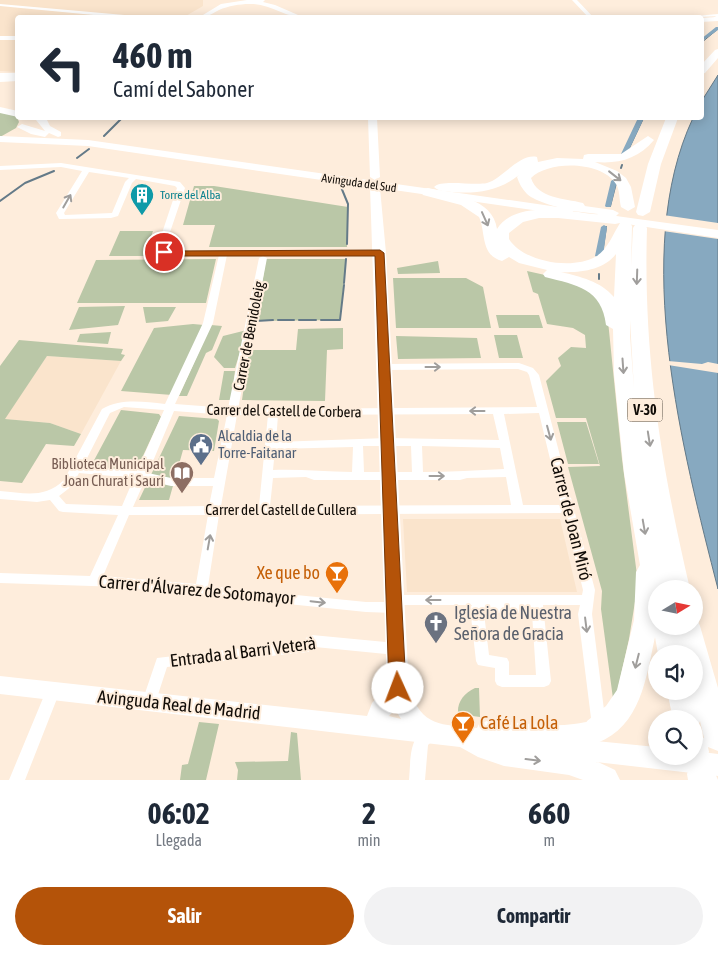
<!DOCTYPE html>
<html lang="es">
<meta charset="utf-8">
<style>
:root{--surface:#fff;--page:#f2f2f3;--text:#1f2937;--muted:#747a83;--accent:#b45309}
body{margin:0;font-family:"Asap Condensed",sans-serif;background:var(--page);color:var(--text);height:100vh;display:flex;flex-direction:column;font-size:19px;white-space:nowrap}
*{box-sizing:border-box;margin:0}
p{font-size:16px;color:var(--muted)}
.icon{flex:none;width:28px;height:28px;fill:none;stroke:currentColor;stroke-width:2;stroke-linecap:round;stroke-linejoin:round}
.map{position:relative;height:780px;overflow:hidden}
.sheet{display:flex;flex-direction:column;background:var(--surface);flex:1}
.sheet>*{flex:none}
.top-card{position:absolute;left:15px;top:15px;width:689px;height:105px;border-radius:5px;box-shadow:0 2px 12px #0003;background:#fff;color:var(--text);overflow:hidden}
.needle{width:32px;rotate:80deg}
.controls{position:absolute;left:648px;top:580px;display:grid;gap:10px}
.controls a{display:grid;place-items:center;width:55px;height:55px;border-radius:50%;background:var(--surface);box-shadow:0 2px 12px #0003;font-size:25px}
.pin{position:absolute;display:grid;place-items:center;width:42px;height:42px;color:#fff;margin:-21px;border:2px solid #fff;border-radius:50%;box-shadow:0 1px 5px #0007}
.me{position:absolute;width:55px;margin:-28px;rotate:358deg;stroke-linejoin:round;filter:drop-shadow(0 0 4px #0008)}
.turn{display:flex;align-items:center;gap:18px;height:105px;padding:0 15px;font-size:22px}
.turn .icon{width:65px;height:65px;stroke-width:2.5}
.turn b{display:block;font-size:35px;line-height:42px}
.eta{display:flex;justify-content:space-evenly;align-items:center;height:85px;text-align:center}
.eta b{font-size:30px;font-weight:700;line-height:35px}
.button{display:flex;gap:10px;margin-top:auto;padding:10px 15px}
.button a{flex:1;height:58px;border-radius:30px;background:var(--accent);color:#fff;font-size:20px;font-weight:700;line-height:58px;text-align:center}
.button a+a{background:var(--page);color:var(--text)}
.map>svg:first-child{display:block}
</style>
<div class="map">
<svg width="718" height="780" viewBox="0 0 718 780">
<rect width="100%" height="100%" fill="#feeddc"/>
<path fill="#fae4cc" d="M0,0H203V6L184,17L18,18L17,72L0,71Z
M47,356L121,361L81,434L50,423L4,419Z
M403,519H560L577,592H407Z"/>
<path fill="#bac7a7" d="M0,111C8,113 17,114 19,122L16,128L0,137Z
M194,186H214L348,207L347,247H209L215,225H183Z
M120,231H153L144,256H109Z
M216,259L206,303H77L96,260Z
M266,259H346L340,320L256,321Z
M438,261L440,273L398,274L397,268Z
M527,271L563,279L589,289L607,311L622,459L638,583L629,639L614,706L601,609L602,591L568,467L600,466L586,418H556L546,381L561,366L558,358L571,347L586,348L585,335L573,328L547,324L538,294L533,292Z
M393,278H466L483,287L491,328H396Z
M125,306L118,325L69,330L79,307Z
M143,307H176L168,321L146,323Z
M496,315H539L543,328H499Z
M193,324L204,325L172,395L121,391L154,328Z
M211,325L222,326L212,350L206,353L187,396H179Z
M343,328V349L327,350L325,401L242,400L249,350H296L298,329Z
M247,330L235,368H224L214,357L223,336Z
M111,332L108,344L77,342L80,334Z
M494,335H517L523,358H499Z
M396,336L477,338L481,358L398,359Z
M19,340L123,349L121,354L125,355L121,361L47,356L5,419L50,423L81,434L74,446L46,444L22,483L0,481V366Z
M224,371H235L231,400H219Z
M121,410L159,414L161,417L136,471L91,466Z
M179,416L217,419L219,421L214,451L183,450L169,500H139Z
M557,422H586L599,464H568Z
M475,688H479L480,717L458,714C457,702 464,693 475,688Z
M199,722L219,724L206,780H180L182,765L188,764Z
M291,732L297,733L301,780H237L238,770L235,762L288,761Z"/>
<path fill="#87a9c0" stroke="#647a88" d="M718,75V589C683,452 630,252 693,118H701V102Z"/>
<path fill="#feeddc" d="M663,215L718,223V239L663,231Z
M668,361L702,364L708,362L718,364V373L668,365Z"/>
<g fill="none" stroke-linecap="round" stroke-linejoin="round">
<path stroke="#647a88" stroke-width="1" d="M701,43L718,29"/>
<path stroke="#647a88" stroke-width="2" d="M104,136L122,118
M627,152L643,118
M77,158L89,149
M621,168L622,165
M341,187L348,204L347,244
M0,201L25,183L54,171
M610,206L616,183
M602,253L606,227
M599,274V279
M344,283L346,259
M278,320H294
M299,320H316
M321,320H340L344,285
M256,321L273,320"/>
<path fill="#87a9c0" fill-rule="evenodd" d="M716,27H718V30L701,42V39Z
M638,118H644L627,154L622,155L621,154Z
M614,179L617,181L611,206L610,207H606L605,206L611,181Z
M604,225L607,227L603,256L599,258L595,256L601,227Z"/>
<path fill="#fff" fill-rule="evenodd" d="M572,0H577L594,18H589Z
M0,4L147,17L149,18H125L0,6Z
M718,14V16L682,18L684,17Z
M0,36H18V40H0Z
M0,73H18V77H0Z
M61,163L180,182L185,188L165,247L170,251H380L384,253L380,255H227L213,323L175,404L228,408L259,258L263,256L267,258L238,409L537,407L529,375L527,372L518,369L385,370L380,367L385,364L519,363L533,368L539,375L595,590L592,614L606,726L604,731L599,733L594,731L592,726L578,614L580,605H543L551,681L549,685L544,687H502L497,685L495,681V668L478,665L476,661L470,608L472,605H399L401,608L399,612L394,613L366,612L122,587L0,583V573L90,576L118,515L63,512L59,511L50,500L37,502L0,499V491C25,493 44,499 64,480L102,409C122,398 143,402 165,404L203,323L219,255H168L157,248L177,188L175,186L136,179L132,183L118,216L111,218L62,219H59L56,213L82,171L61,167L0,170V166ZM89,172L129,178L125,182L112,213L65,215L64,213ZM124,407L164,410L137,471L83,466L110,413ZM174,411L227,415L214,478H171L148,473ZM539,413L561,505H523L504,414ZM493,414L499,440L387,438L276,442L278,415ZM237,415H268L259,506H221ZM363,446H411L412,472H364ZM422,446L500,448L504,469C477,470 451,472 423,472ZM353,447L352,472C325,472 300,469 273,470L275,449ZM79,473L134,478L122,506L66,504L59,496L72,486ZM306,477L314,480H460L467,478L506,477L511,505L270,506L273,478ZM145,480L171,486H213L209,506L133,507ZM564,513L583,590L582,595H394L389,596L388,600L389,602H366L208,586L219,515ZM129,515H208L196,584L103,576ZM484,613H532L536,675H509V662L507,658L489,655Z
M312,635L396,643L401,645L403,649L401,653L396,655L315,647L308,652L167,667L154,707L149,709L144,707L142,702L157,658L304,641L307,637Z
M53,685L58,686L60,691L25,780H9L46,691L48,686Z
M430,726L435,728L437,733L435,738L428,745L425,780H409C411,760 408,735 430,726Z"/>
<path fill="#fff" fill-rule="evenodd" d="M247,0H265L263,2L275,5L305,18C286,18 269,3 249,4C240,4 228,6 219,10C211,14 207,18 198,18L221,4Z
M718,17V21L701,22V18Z
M0,76H18V81L0,82Z
M0,107L18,111V117L0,113Z
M38,118H46L50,126L61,132V136L58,137L49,133L45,137L31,134L17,127L22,124L45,131L36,120Z
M368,118H377L380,177L375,180L370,177Z
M0,136L88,140L558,207L559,204L563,203L613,210L619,213L616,216L718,230V238L601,220L595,217L598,214L573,211L572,214L568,215L380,188L386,253L409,688C422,728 441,724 477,728L479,724L487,721C516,721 545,728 574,724C585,723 594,719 605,723L608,730L605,737L596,741L656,747V756H694V751L718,754V776L596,762L606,768L610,776L608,780H583L569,775L504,766L478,757L460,747L0,694V676L367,716L372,703L387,687L370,187L88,146L0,142ZM395,709L401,719L389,716Z"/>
<path fill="#fff" fill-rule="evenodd" d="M718,15V21H712L711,19Z
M718,49V58L705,73L701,74V65L715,50Z
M666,118H678L661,164L650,212L643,216L638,215L636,212L648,164Z
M648,136L654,140C638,159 619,164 595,162L617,171L626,178L631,187L635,207L628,211L621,207C619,200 620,190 616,184C602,161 549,160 531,178C538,199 564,198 583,203L585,206L583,209C570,212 537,203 527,194C522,189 519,183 517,177L519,175C499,191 477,194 452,192C446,191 439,192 434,187C441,179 474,186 487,183C503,178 520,153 537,157L538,162L557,158L583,159L584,155L588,154H621Z
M428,188C452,194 493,198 497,229C514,201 565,210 593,214C602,215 611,215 620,217L622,220L620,223H630L632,226L631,267L633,228L635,225H645L647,228C643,355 661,465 690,589H656V626H694V618L697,619L700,626L718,688V751L708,747L709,752L705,762L711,764L718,780H688L687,774L691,764L685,762L683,756H694V734L704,738L700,721L697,728L694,729V719H673L667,691H694V654H658L655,637C646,678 641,726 597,743L587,739L583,730L587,721L606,706L617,690L634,620L636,572L640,565L624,473L614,374L613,329L606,325C602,289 577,285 545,277L543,274L547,270L519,263L509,257L502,261C480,255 486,232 479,217L461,205L423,195L421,192L423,189ZM539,218H558L615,224L620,223C613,234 607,251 595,257C572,270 523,262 509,239V233L523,222ZM616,254L614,297C600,281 581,277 561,272C580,273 604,270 616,254ZM630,277V320L634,389L630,336Z
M598,762L615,770L620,780H585L584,776L588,766Z"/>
</g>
<defs><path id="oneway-shaft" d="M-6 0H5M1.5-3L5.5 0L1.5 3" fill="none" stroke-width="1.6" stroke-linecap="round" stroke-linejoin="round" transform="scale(1.25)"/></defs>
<g stroke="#a09e9c">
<use href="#oneway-shaft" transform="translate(615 176) rotate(38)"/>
<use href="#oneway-shaft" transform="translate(67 201) rotate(-60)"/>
<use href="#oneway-shaft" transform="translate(485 219) rotate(66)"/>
<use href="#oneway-shaft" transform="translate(637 277) rotate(92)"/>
<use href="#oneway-shaft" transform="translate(623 366) rotate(86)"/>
<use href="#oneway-shaft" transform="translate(433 367)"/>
<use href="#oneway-shaft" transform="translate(477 411) rotate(180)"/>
<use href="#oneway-shaft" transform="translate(549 433) rotate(75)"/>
<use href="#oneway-shaft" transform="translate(649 439) rotate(81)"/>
<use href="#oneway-shaft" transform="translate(437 476)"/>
<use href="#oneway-shaft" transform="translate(644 527) rotate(80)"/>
<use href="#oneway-shaft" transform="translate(209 542) rotate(-80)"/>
<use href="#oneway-shaft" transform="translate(433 600) rotate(180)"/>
<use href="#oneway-shaft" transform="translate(318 602) rotate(6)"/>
<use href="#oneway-shaft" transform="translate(586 625) rotate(83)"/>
<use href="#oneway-shaft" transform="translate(637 661) rotate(104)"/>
<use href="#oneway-shaft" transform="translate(533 760) rotate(7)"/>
</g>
<path fill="#b45309" stroke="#753606" d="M164,249L172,251L380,250L384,253L406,688L403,693L398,696L392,693L389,688L375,256H172L161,253V250Z"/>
<defs>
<g id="building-pin" transform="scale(1.25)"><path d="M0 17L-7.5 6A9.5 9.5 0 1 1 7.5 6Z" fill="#0f9aa8" stroke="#feeddc"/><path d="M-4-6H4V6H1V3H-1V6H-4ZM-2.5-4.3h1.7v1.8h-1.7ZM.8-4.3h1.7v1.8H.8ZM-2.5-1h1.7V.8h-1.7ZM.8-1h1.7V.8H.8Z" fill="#fff"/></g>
<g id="civic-pin" transform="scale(1.25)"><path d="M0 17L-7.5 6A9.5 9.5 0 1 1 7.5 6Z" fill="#5c6f8a" stroke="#feeddc"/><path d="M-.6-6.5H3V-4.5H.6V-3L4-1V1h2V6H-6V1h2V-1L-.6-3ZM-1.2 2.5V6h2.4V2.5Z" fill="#fff"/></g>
<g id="library-pin" transform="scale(1.25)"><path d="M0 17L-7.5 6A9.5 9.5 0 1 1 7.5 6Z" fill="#8d6e63" stroke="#feeddc"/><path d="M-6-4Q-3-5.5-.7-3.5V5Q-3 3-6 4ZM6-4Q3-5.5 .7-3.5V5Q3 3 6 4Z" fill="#fff"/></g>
<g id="bar-pin" transform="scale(1.25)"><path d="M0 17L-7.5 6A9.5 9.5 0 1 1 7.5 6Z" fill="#e8710a" stroke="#feeddc"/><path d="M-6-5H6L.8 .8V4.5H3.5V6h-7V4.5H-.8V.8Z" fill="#fff"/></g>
<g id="church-pin" transform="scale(1.25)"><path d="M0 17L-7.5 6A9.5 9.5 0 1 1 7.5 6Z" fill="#6b7280" stroke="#feeddc"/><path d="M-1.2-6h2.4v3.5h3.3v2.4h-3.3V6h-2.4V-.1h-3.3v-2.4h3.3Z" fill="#fff"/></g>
</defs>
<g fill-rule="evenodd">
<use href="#building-pin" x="142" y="195"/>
<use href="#civic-pin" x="201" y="445"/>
<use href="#library-pin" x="182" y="473"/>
<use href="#bar-pin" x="337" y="573"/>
<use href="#church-pin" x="436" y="623"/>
<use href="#bar-pin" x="463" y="723"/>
</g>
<g text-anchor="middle" stroke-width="4" stroke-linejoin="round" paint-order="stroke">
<g font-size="12" fill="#110c07" stroke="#feeddc">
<text transform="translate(359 183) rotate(8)" y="4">Avinguda del Sud</text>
</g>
<g font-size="12" fill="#0d838f" stroke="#feeddc" text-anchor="start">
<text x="160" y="199">Torre del Alba</text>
</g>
<rect fill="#feeddc" stroke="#585047" stroke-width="1" x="627.5" y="398.5" width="35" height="23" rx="4"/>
<g font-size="14" font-weight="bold" fill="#110c07">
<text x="645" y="415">V-30</text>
</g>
<g font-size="15" fill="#110c07" stroke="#feeddc">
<text transform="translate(249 336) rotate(-79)" y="5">Carrer de Benidoleig</text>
<text transform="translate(284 411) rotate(1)" y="5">Carrer del Castell de Corbera</text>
<text x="281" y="515">Carrer del Castell de Cullera</text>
</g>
<g font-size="15" fill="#4e5e75" stroke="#feeddc" text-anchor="start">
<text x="218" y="441">Alcaldia de la<tspan x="218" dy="17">Torre-Faitanar</tspan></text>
</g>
<g font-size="15" fill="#785e54" stroke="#feeddc" text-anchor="end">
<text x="164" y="469">Biblioteca Municipal<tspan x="164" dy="17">Joan Churat i Saurí</tspan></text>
</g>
<g font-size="18" fill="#110c07" stroke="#feeddc">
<text transform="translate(571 519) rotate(76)" y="6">Carrer de Joan Miró</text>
<text transform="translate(197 590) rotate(5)" y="6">Carrer d'Álvarez de Sotomayor</text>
<text transform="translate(243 652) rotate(-7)" y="6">Entrada al Barri Veterà</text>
<text transform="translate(179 705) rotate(6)" y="6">Avinguda Real de Madrid</text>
</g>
<g font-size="18" fill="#c56008" stroke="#feeddc" text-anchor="end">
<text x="320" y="579">Xe que bo</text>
<text x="480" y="729" text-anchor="start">Café La Lola</text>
</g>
<g font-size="18" fill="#5b616d" stroke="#feeddc" text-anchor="start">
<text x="454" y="619">Iglesia de Nuestra<tspan x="454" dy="21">Señora de Gracia</tspan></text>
</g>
</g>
</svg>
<div class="controls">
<a><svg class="needle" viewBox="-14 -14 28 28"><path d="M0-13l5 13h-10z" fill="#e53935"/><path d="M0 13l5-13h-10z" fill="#747a83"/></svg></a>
<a><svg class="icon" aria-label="sound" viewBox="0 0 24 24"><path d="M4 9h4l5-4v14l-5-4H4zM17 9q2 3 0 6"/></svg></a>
<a><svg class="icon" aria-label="search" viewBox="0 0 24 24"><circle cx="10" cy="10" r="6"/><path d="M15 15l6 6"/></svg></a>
</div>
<div class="pin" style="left:164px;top:252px;background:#d93025"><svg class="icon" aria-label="arrive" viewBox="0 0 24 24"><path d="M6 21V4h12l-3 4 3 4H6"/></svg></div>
<svg class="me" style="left:398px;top:688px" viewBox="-20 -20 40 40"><circle r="19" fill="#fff"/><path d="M0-13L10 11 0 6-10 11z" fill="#b45309"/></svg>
<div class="top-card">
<div class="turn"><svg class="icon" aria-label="left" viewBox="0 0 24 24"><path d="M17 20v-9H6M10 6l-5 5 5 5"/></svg><div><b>460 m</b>Camí del Saboner</div></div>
</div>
</div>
<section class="sheet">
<div class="eta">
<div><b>06:02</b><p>Llegada</p></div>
<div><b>2</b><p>min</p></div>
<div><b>660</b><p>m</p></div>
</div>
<div class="button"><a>Salir</a><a>Compartir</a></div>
</section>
